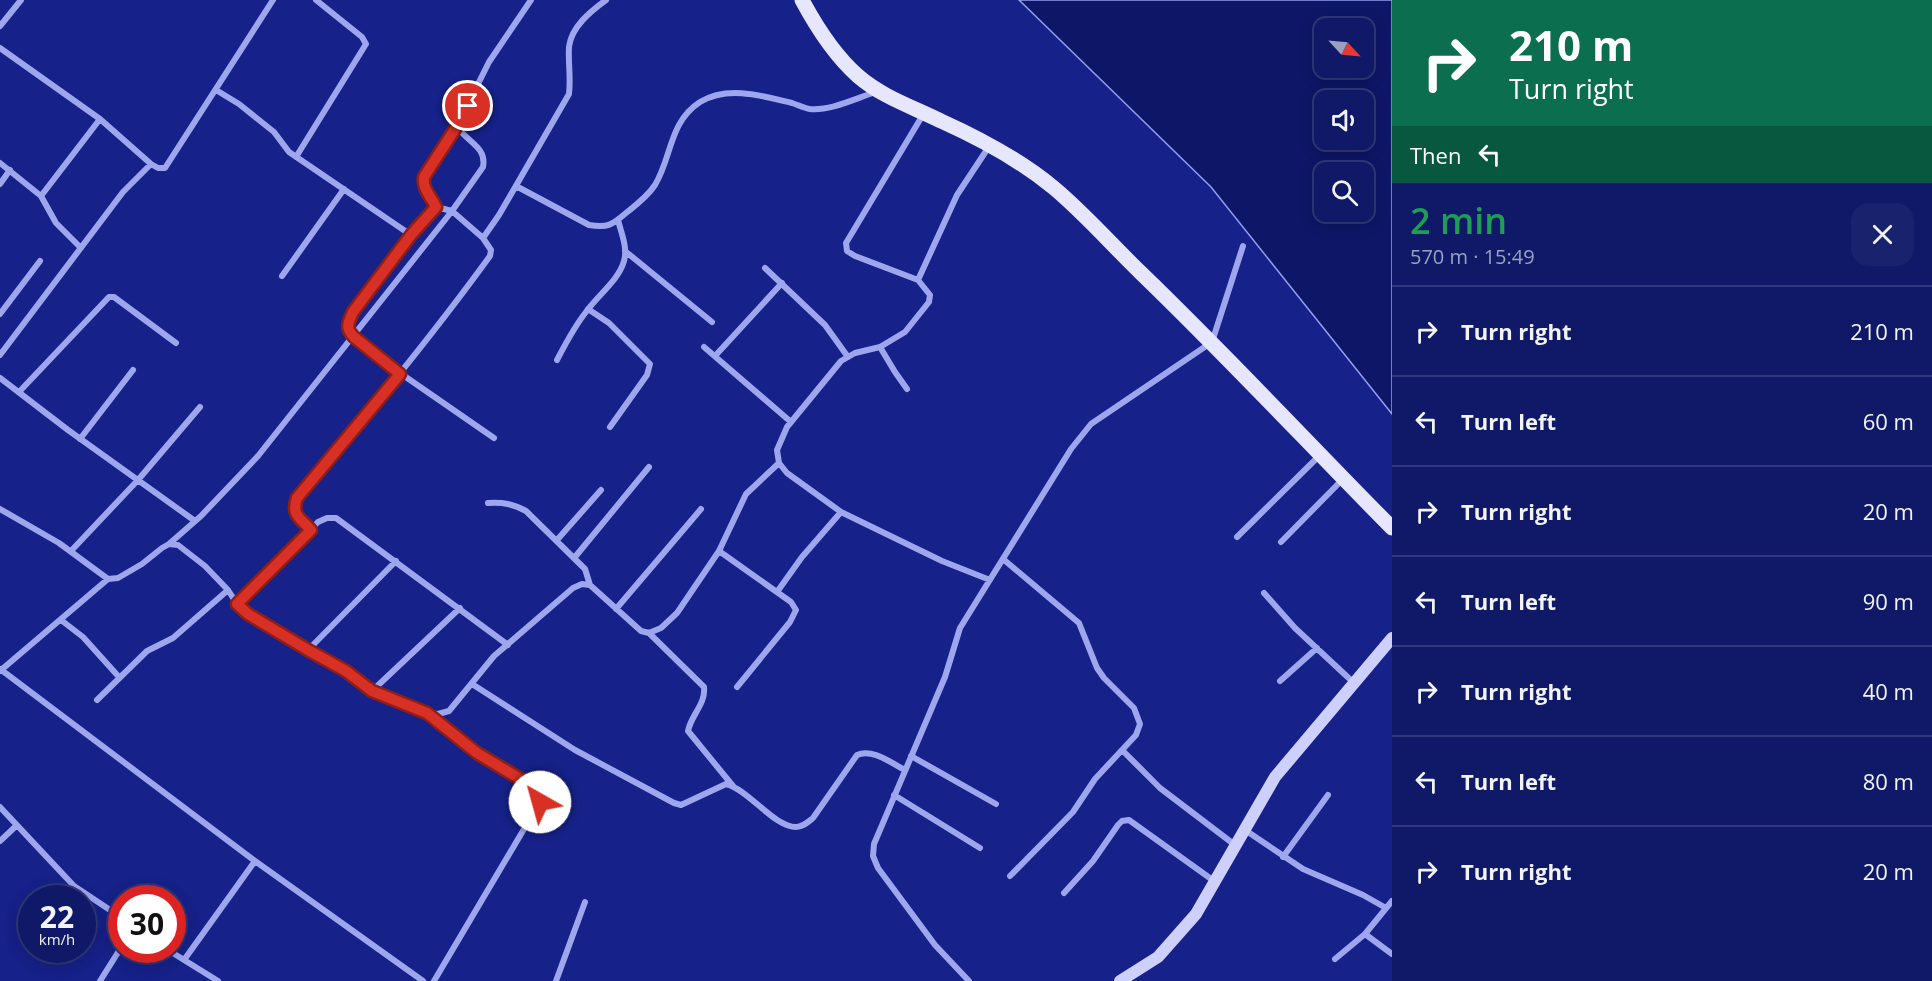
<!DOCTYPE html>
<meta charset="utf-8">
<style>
:root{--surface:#101967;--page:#19226d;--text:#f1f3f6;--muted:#9ca0c0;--line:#30387b}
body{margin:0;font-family:"Open Sans",sans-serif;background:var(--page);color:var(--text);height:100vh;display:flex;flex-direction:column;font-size:22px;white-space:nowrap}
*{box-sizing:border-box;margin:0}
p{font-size:20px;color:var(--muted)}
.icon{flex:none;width:33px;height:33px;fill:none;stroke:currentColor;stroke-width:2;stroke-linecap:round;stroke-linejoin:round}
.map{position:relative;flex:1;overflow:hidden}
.drawer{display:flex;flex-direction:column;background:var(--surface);width:540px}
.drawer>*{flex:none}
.banner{background:#0b6e4f;color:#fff;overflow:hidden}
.needle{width:39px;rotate:116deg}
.fabs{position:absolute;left:1314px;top:18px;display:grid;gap:12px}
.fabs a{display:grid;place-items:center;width:60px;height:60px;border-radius:12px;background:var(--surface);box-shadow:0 3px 15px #0003,0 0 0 2px var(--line);font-size:30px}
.speed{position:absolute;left:18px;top:885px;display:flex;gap:12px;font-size:30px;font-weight:700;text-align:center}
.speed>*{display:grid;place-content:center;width:78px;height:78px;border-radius:50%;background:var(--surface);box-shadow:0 3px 15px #0003,0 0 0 2px var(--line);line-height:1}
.speed small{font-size:15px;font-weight:400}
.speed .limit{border:9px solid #d22;background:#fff;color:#111}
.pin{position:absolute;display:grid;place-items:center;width:51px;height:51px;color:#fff;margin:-26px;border:3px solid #fff;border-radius:50%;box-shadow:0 2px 6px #0007}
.me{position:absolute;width:66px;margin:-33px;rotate:322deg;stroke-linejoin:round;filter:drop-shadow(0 0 4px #0008)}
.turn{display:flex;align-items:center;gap:21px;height:126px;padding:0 18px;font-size:27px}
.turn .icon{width:78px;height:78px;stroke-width:2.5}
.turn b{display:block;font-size:42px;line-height:51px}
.then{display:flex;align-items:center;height:57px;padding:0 18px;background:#0003;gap:12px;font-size:22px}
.round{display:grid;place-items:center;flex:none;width:63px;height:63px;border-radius:18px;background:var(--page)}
.overview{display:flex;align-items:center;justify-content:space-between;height:102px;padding:0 18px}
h1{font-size:36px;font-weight:600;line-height:45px;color:#1e9e55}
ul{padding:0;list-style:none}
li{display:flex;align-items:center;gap:18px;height:90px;padding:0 18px;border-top:2px solid var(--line)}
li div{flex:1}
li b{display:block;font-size:22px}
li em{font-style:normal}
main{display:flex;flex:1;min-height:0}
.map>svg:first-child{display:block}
</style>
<main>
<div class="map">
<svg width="1392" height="981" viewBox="0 0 1392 981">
<rect width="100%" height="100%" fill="#162189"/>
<path fill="#0e1667" stroke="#919df1" stroke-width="1.5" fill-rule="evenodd" d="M1019,0H1392V414L1211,187ZM1324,28H1364V68H1324ZM1324,100H1364V140H1324ZM1324,172H1364V212H1324Z"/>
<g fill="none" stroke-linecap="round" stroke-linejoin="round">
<path stroke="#9ea7ee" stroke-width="6" d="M0,26L21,0
M0,48L100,119L151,164L158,168H165L273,0
M216,90L239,104L274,132L289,152L411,235
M924,113L846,243L847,251L855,256L918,280L930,295L929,302L905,332L880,347L855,353L841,361L787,427L777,450L779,463L787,473L841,512L942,561L990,580
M296,157L366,44L362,37L316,0
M0,163L41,196L100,119
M0,184L10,170
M516,186L589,225C608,228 612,225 626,213C636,205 647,197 655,185C672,157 669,122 700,102C728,85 763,96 792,103C798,105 804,108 810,109C831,111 856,98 876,92
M41,196L56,223L81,248
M436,207C431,196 422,189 424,177L457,126
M483,238L499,215L569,94C571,78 568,63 569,47C571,27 591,11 606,0
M625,251L712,322
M765,268L825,325L848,357
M282,276L344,189
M918,280L957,195L990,145
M588,309L609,323L650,364L647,375L610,427
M0,314L40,261
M704,347L791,422
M880,347L895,372L907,389
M0,355L123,192L151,164
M715,356L782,283
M557,360C566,343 574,327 586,312C597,296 619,280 624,261C628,248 621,232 618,220
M0,378L68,430L195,521
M19,392L109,297H114L176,343
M80,439L133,370
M488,503C503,502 513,504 526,511L585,569L590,585
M0,509L59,543L108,579L118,578L142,564L162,548L169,544L178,545L205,566L228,590L237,604L248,614L346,671L372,691L427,713L438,714L449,711L494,656L573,588L582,584L590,585L641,631L649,633L661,628L677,613L719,551L746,494L779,463
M311,530C300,519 291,514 297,498C363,419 429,340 490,256L491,250L483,238L452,211L436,207L411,235L353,312L347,324L348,331L400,373L494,438
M1237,537L1319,456
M557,540L601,490
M1281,542L1343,479
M169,544L201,516L258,456L452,211L483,167C487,146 466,142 457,126L489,62L531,0
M71,551L138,480L200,407
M719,551L791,602L796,610L790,622L737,687
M575,557L649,467
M1003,559L1079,623L1097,668L1104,678L1134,708L1140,724L1136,735L1095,779L1073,812L1010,876
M777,592L802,557L841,512
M1264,593L1295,628L1354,683
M237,604L318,522L327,518H336L508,645
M616,609L701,509
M61,620L83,637L119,677
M649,633L704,687C706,704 691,715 688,731L733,786
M308,650L396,561
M0,669L255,861L423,981
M0,671L108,579
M1280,681L1317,648
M472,684L575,750L674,803L681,805L726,784C749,790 774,827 796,827C803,827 808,822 813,818L857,755C872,748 891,763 905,770
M372,691L460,608
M97,700L147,651L173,638L228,590
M428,713L476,753L532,786L540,794V802L434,981
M1122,750L1160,788L1235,845
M911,756L996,804
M894,795L980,848
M0,807L74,886L122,918
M1245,830L1303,869L1363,895L1386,908
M0,841L16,826
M1283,857L1328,795
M1064,893L1093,861L1118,825L1122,821L1129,820L1214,881
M1365,934L1392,954
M168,950L218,981
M1335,959L1365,934L1392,901
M184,960L255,861
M100,981L122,946
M556,981L585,902
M969,981L935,945L878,868L873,856L874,844L945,677L960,628L1071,449L1091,424L1212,342L1243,246"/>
<path stroke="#ccd0fa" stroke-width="12" d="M1120,981L1158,957L1196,914L1275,777L1392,638"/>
<path stroke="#e6e7ff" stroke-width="15" d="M802,0C817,28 834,55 858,76C882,97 913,107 941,121C981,139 1020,160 1054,188C1085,214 1112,245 1141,273C1227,356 1308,443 1392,528"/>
</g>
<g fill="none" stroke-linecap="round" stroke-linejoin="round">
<g stroke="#8d1f18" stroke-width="15">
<path id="route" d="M468,106L457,126L424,177C422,189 431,196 436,207L411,235L353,312C348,323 345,328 354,337L400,374L297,498C291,515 300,518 311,530L237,604L248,614L308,650L346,671L372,691L427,713L477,753L532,786L540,794V802"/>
</g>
<use href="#route" stroke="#d93025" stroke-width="10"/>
</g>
</svg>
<div class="fabs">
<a><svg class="needle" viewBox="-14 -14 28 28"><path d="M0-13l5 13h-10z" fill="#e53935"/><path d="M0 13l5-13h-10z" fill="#9ca0c0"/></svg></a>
<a><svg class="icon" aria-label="sound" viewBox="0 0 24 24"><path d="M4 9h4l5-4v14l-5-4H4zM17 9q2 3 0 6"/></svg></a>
<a><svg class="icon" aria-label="search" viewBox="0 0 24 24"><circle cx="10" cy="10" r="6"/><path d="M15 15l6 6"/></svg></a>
</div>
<div class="speed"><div>22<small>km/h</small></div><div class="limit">30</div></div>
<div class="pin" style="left:468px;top:106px;background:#d93025"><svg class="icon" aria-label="arrive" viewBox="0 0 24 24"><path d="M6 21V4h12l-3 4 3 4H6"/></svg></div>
<svg class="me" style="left:540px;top:802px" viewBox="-20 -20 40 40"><circle r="19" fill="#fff"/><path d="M0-13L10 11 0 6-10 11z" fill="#d93025"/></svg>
</div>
<section class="drawer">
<div class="banner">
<div class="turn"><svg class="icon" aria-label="right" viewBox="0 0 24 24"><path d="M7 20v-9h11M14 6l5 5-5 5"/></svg><div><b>210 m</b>Turn right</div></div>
<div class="then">Then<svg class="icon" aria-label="left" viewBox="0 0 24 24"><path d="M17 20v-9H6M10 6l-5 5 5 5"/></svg></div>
</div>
<div class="overview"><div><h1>2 min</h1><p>570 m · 15:49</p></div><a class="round"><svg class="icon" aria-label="close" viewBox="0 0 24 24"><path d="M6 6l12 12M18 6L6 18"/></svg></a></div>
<ul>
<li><svg class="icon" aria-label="right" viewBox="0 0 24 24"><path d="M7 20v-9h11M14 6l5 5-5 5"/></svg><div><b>Turn right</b></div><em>210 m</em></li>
<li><svg class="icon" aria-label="left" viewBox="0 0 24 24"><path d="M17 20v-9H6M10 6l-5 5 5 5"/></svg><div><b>Turn left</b></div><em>60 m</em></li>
<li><svg class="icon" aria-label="right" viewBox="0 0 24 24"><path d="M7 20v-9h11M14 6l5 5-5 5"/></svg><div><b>Turn right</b></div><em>20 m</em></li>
<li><svg class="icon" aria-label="left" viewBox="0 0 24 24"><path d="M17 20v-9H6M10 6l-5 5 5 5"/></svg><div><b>Turn left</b></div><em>90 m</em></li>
<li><svg class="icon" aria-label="right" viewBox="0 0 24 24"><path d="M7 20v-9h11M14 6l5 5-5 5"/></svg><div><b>Turn right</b></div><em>40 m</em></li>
<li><svg class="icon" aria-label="left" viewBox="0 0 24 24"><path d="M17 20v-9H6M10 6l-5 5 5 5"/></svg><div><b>Turn left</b></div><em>80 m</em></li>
<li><svg class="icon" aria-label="right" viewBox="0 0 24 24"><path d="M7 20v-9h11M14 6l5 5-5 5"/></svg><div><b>Turn right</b></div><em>20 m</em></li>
</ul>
</section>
</main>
